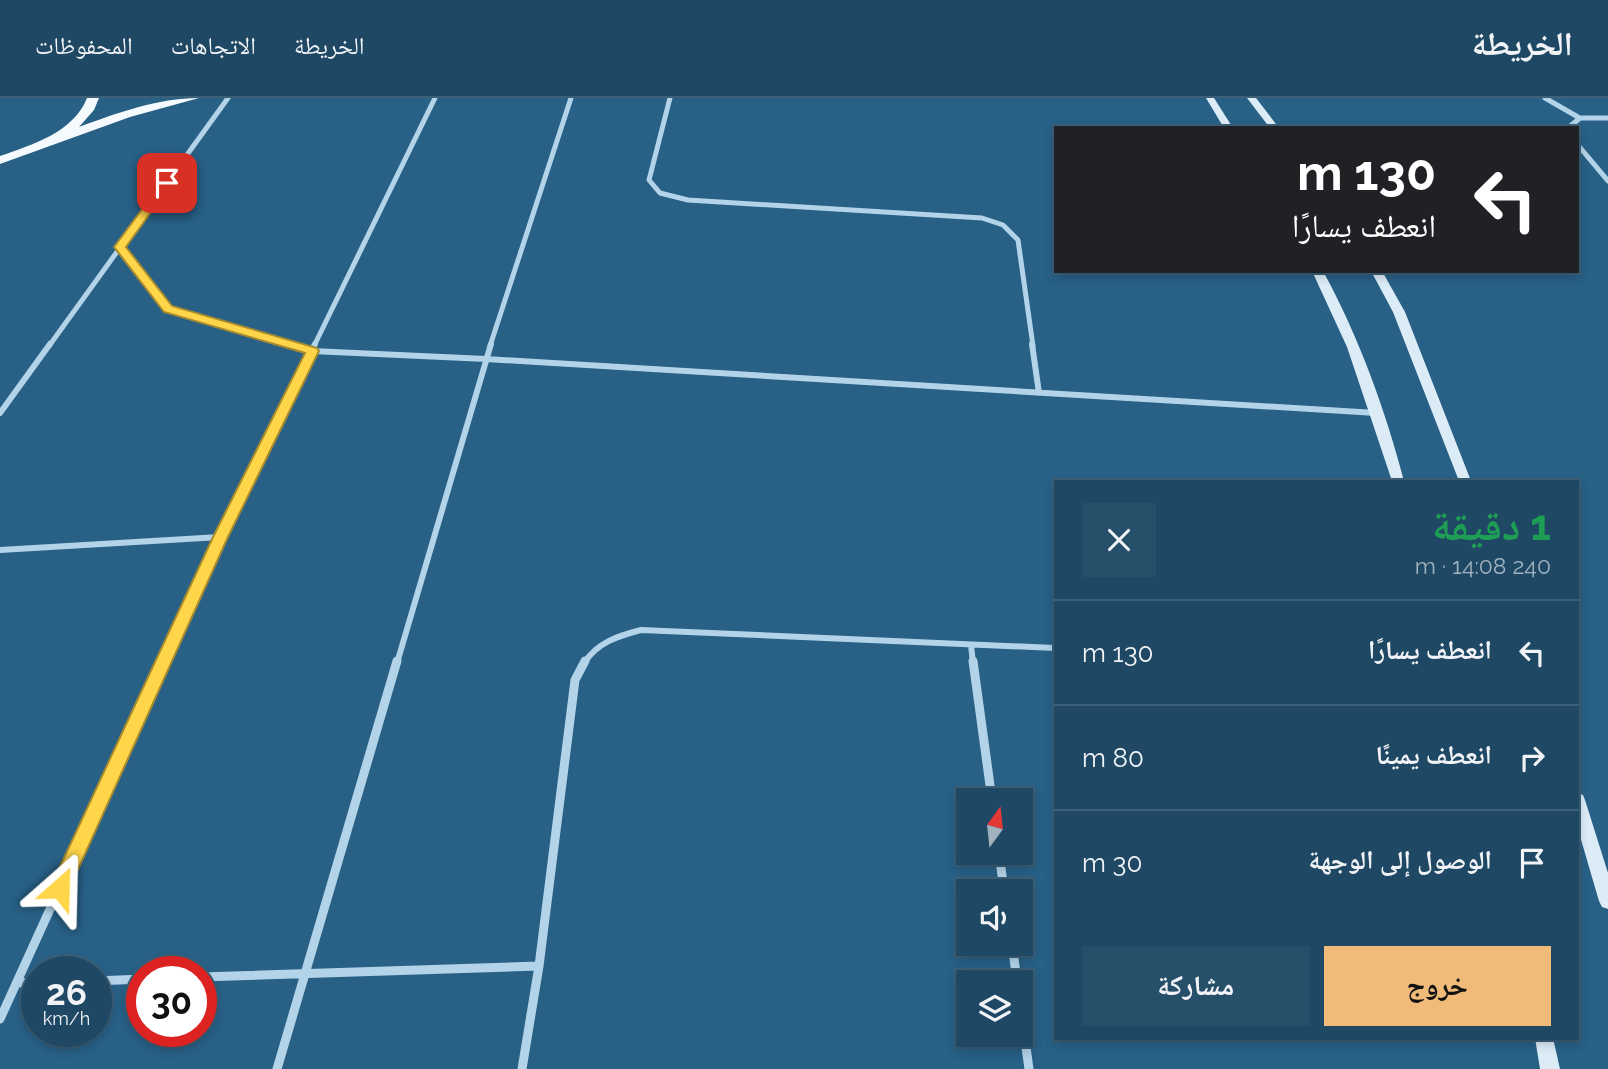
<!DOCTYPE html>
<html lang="ar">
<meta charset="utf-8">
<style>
:root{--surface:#1e4864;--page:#264f6a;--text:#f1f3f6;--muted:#a1b2bf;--line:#3c6078;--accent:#f0ba79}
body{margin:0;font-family:Raleway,"Noto Naskh Arabic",sans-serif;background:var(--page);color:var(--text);direction:rtl;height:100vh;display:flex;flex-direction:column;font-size:26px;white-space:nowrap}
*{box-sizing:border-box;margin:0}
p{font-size:23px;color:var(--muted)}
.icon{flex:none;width:38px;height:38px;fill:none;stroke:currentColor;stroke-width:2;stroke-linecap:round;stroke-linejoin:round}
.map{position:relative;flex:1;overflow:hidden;direction:ltr}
.sheet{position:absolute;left:1054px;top:382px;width:525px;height:560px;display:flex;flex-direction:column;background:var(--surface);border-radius:0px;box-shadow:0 4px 10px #0003,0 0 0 2px var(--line);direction:rtl}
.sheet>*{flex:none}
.banner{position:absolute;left:1054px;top:28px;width:525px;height:147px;border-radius:0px;box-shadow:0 4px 10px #0003,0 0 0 2px var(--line);direction:rtl;background:#202124;color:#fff;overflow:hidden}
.needle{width:46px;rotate:15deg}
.tools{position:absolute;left:956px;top:690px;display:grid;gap:14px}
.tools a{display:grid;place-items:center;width:77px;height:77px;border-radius:0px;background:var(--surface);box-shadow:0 4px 10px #0003,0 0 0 2px var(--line);font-size:35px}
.speed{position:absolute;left:21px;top:858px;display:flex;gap:14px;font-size:35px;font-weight:700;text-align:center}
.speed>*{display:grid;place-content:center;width:91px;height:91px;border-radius:50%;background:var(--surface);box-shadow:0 4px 10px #0003,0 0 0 2px var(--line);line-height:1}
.speed small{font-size:18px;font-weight:400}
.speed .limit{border:10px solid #d22;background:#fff;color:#111}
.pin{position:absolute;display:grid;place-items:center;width:60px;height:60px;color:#fff;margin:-30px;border-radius:14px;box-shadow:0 4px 10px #0006}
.me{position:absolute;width:77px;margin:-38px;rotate:25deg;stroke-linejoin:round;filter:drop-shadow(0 0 5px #0008)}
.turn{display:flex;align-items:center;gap:24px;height:147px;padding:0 28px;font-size:32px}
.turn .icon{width:91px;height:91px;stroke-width:2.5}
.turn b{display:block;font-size:49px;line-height:60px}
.round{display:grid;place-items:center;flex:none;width:74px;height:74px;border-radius:0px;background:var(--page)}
.head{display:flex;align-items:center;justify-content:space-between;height:119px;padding:0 28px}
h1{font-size:42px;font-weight:700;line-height:52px;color:#1e9e55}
.cta{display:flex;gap:14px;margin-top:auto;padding:14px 28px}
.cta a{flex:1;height:80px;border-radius:0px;background:var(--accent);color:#111;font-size:28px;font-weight:700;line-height:80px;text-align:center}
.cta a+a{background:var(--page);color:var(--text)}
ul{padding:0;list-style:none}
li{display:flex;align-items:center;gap:21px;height:105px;padding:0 28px;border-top:2px solid var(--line)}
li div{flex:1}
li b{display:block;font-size:26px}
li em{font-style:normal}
header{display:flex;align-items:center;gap:42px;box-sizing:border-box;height:98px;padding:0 35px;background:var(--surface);border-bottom:2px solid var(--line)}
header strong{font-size:33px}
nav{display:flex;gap:38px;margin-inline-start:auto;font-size:24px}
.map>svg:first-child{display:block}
</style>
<header>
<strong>الخريطة</strong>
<nav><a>الخريطة</a><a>الاتجاهات</a><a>المحفوظات</a></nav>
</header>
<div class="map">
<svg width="1608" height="971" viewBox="0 0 1608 971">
<rect width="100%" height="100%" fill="#286086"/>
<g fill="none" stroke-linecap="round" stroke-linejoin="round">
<path stroke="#b3d3e8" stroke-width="5" d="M670,0L649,82L660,95L688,102L982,120L1003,127L1018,142L1033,248
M1545,0L1578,19
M1568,30L1580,20H1608
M1577,46L1608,83
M120,149L168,211L294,248
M49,248L228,0
M314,248L435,0
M490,248L571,0"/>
<path stroke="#b3d3e8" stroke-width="6" d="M288,246L312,253L486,261L1376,315
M1032,246L1039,295
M0,315L50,246
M0,452L220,439
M971,547L973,565
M163,565L220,439L315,246
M397,565L491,246
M584,565C598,544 618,538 641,532L1055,550"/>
<path stroke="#b3d3e8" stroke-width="9" d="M973,563L992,702
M999,754L1004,793
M1012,845L1017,884
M201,879L539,868
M96,883L142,881
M17,885L37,884
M1020,906L1029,971
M0,921L163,563
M277,971L397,563
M522,971L539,868L575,582L585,563"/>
<path fill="#dcecf7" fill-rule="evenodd" d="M1206,0H1214L1233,30H1224Z
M1247,0H1256L1279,30H1270Z
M1312,173H1323C1359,239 1385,311 1404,383H1392L1347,249Z
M1371,173H1382L1405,214L1471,383H1459L1393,214Z
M1577,695L1583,697L1585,702L1608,775V811L1602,809L1599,803L1577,728Z
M1535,940H1553L1560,971H1540Z"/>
<path fill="#f4fafe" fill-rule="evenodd" d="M87,0H99L94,12L79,29C117,15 158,0 199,0L130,19L0,66V58C32,47 74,34 87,0Z"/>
</g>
<path fill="#ffd54a" stroke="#a68a30" stroke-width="2" d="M163,83L172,85L126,149L172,208L317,250L319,253L228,439L67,796L60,799L53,796L50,790L213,439L305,255L164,214L114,149Z"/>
</svg>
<div class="tools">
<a><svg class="needle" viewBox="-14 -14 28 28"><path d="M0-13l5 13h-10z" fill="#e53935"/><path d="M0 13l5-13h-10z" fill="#a1b2bf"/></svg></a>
<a><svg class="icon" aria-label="sound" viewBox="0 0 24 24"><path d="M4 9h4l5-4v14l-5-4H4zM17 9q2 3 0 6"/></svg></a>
<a><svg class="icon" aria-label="layers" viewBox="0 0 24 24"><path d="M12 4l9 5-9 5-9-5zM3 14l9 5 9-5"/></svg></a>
</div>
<div class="speed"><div>26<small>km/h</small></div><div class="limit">30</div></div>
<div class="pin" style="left:167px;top:85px;background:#d93025"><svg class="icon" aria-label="arrive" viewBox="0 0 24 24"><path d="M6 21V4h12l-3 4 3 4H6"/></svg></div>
<svg class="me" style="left:60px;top:790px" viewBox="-20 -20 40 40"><path d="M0-17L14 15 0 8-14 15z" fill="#ffd54a" stroke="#fff" stroke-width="4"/></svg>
<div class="banner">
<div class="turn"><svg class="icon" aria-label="left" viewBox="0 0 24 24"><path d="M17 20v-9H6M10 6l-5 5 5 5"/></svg><div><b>130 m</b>انعطف يسارًا</div></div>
</div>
<section class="sheet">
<div class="head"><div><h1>1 دقيقة</h1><p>240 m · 14:08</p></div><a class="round"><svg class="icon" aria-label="close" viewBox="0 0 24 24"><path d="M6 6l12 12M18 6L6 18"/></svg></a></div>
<ul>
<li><svg class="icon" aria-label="left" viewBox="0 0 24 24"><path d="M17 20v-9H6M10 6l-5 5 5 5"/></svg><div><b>انعطف يسارًا</b></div><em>130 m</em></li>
<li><svg class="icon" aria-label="right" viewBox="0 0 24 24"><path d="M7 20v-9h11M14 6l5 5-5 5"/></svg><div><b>انعطف يمينًا</b></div><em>80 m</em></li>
<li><svg class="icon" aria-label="arrive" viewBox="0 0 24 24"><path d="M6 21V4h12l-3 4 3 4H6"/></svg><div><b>الوصول إلى الوجهة</b></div><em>30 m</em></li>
</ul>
<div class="cta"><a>خروج</a><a>مشاركة</a></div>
</section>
</div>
